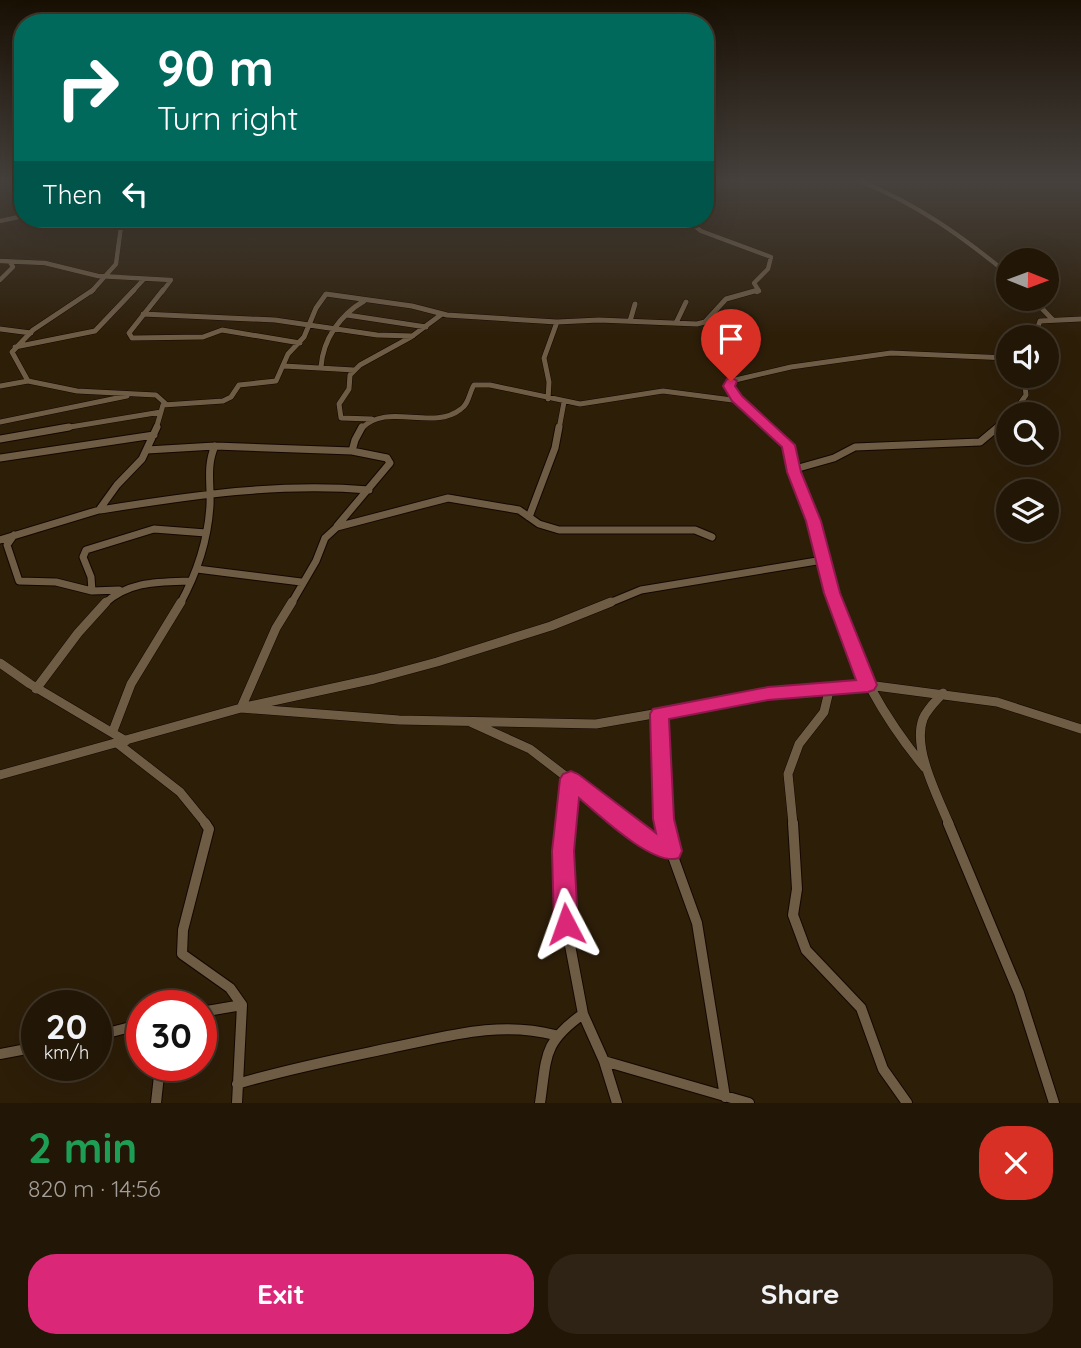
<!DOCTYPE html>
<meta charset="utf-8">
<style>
:root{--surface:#221606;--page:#2e2314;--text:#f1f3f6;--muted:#a29f9b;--line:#3f3528;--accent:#db2777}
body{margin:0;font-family:Quicksand,sans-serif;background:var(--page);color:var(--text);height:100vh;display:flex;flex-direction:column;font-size:26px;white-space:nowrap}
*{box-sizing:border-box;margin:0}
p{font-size:23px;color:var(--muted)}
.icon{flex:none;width:38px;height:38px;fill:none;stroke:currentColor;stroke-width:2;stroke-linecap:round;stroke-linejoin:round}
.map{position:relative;height:1103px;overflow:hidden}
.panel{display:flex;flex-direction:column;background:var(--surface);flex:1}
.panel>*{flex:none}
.banner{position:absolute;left:14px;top:14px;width:700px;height:214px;border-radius:28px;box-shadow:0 7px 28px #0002,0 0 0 2px var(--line);background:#00695c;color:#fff;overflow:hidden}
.needle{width:46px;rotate:91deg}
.buttons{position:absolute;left:996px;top:248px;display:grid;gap:14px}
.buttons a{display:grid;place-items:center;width:63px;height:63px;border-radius:50%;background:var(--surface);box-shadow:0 7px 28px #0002,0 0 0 2px var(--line);font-size:35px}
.speed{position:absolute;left:21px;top:990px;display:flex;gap:14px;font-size:35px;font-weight:700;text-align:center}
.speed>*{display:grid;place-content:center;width:91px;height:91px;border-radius:50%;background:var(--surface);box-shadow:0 7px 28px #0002,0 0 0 2px var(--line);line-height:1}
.speed small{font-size:18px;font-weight:400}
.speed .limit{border:10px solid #d22;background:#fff;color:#111}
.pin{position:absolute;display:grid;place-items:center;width:60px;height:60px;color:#fff;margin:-72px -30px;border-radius:50% 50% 50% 0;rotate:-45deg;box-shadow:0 0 7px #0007}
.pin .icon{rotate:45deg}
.me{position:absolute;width:77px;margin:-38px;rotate:356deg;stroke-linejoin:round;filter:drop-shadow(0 0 5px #0008)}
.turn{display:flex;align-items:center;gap:24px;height:147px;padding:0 28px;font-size:32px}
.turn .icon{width:91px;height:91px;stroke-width:2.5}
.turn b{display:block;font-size:49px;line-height:60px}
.then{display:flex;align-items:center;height:66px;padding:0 28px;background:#0003;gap:14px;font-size:26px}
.round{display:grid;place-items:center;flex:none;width:74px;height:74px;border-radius:28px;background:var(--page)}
.headline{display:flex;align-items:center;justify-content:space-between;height:119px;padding:0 28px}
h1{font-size:42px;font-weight:700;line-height:52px;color:#1e9e55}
.cta{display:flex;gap:14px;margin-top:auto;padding:14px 28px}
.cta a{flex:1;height:80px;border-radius:28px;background:var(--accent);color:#fff;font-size:28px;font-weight:700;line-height:80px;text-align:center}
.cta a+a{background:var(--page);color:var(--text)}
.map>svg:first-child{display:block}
</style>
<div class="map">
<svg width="1081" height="1103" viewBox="0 0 1081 1103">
<rect width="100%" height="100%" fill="#2d1e08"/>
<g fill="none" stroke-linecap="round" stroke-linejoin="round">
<g stroke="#140700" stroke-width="5">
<path id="street-far4" d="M862,182C917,204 963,237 1008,274
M686,219L701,231L771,257L768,269L754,283L759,291L757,292
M0,221L23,216
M608,221L645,219
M0,261L45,263L98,276L171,280L162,292
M0,280L13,267L10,262
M91,292L116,264L122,219
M132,292L144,279"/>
</g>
<g stroke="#140700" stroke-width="6">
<path id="street-far3" d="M93,290L33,330L12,352L28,381L77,391L156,395L166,404
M163,290L129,333L132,338L203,337L222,330L300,343
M1033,299L1052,319
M143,314L275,320L377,335L413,336
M347,315L426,327
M630,321L635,304
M676,323L686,302
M0,329L31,333
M1034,338L1040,321L1081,319
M15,347L95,331L134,290
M284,366L354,370
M321,367C323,339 340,315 364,301
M0,386L28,381
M548,399L549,382L544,358L557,322
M1012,415L1026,395L1024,376
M372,419L341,418L339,404L349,389L350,375L360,365L411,337L442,314
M0,422L127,396
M58,429L161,412
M156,429L163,405L223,401L231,397L239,385L276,381L288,354L304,337L316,308L326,294L412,306L447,315L557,322L599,320L697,324L705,322L726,299L758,290
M361,429C387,401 432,432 461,409C469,404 469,393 474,385H490L580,404L663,391L740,401
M559,429L564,402
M771,429L737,398L729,386L731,381L791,367L891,353L1008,358
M996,429L1008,419"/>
</g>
<g stroke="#140700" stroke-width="9">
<path id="street-far2" d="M0,439L69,427
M147,450L215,446L352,451
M0,458L154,435
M795,469L834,458L855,447L980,442L998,427
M100,510C190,496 278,482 369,490
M529,517L555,448L559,427
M337,526L390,463L387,458L352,451L355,440L362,427
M14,535L7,545L19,581L56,582L92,591L119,590
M0,540L99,510L117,485L142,459L157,427
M823,560L836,604
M197,569L301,582
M92,591L91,577L83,557L86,550L154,529L206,533
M104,604C129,581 158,582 190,581
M180,604C197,573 208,540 210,505C211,484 206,466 215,446
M291,604L316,561L325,538L337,527L448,498L519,510L539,524L559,530H695L712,537
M607,604L641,590L823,560L814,521L794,472L788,445L769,427"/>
</g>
<g stroke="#140700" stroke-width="10">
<path id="street-far1" d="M292,602L276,628L241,708L399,720L596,724L768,694L868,685L997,702L1081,729
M836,602C854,665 883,717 925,768
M0,663L30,684L126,741
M36,689L78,633L106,602
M943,693C936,701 927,709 923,719C912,748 938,797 949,824
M659,714L665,824
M470,722L530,749L628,824
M113,731L131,684L181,602
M117,743L180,792L206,824
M0,775L241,708L374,679L437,662L551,626L611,602
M566,824L571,779
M793,824L788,774L799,744L824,712L830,687"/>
</g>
<g stroke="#140700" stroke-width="12">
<path id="street" d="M205,823L209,829L183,930L182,954L230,988L242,1005L237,1103
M566,823L563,851L566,924L583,1014L604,1061L617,1103
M626,823L671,851
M665,823L671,851L697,923L725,1097
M793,823L797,889L793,915L806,950L861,1008L883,1069L907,1103
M948,823L1019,993L1054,1103
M201,1012L242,1005
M96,1036L142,1024
M0,1054L37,1047
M604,1061L749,1103
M237,1084C287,1069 338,1059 390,1048C445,1037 499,1020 555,1035
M156,1103L160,1066
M540,1103C547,1057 542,1043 583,1014"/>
</g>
<use href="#street-far4" stroke="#6e5c45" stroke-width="4.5"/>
<use href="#street-far3" stroke="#6e5c45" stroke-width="5"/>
<use href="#street-far2" stroke="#6e5c45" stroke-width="7"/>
<use href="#street-far1" stroke="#6e5c45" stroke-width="9"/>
<use href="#street" stroke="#6e5c45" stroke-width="10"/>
</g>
<linearGradient id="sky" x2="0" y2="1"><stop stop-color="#191004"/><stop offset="0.54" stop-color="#46413d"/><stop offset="1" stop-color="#46413d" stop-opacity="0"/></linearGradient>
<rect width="1081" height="336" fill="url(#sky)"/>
<path fill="#db2777" stroke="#8e194d" stroke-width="2" d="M731,377L737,381L735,386L742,396L795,445L801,472L821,521L840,593L877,685L874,690L868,692L768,700L669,719L674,819L682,851L679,858C653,867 599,815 579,798L574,851L578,924L574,931L566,935L557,931L554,924L552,851L560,779L563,774L571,771L578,774L656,833L653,819L650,714L653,709L768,687L856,680L824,593L806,521L787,472L782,447L732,401L723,386L727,379Z"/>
</svg>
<div class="buttons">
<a><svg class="needle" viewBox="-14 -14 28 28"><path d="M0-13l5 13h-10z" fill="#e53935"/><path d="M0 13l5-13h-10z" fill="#a29f9b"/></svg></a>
<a><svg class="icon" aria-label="sound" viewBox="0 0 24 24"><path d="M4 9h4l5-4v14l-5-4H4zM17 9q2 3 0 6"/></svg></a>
<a><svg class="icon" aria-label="search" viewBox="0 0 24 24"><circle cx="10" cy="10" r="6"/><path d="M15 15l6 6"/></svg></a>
<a><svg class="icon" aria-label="layers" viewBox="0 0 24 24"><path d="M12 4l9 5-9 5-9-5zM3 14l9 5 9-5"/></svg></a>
</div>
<div class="speed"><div>20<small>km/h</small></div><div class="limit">30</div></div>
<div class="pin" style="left:731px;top:381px;background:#d93025"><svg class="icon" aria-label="arrive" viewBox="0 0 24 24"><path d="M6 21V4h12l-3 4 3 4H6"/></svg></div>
<svg class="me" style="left:566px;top:924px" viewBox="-20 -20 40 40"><path d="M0-17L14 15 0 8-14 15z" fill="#db2777" stroke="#fff" stroke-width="4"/></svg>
<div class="banner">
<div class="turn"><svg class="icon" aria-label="right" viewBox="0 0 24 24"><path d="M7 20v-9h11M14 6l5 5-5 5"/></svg><div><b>90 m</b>Turn right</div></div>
<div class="then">Then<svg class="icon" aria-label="left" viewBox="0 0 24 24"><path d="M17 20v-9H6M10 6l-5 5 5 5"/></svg></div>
</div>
</div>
<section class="panel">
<div class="headline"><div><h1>2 min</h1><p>820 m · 14:56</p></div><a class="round" style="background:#d93025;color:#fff"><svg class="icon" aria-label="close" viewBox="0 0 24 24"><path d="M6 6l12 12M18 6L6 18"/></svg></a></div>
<div class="cta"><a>Exit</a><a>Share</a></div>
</section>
